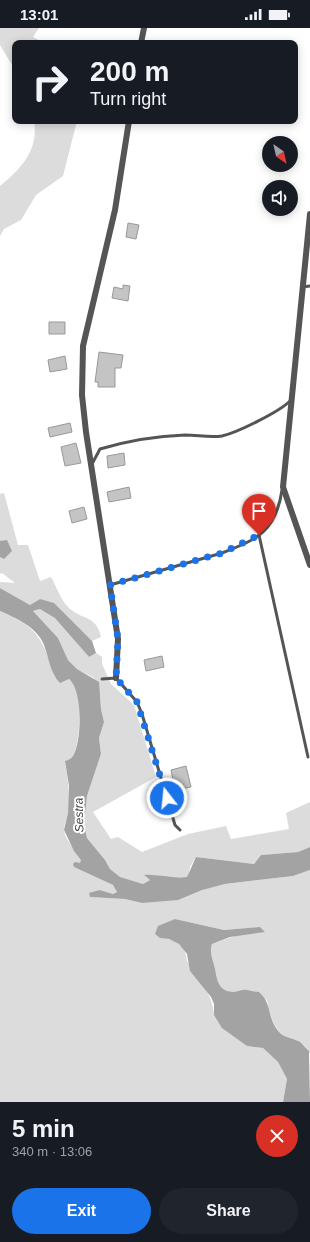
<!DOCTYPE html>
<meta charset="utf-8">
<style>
:root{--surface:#171b24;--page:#20242c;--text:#f1f3f6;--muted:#9ea1a6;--accent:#1a73e8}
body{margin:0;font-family:Helvetica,sans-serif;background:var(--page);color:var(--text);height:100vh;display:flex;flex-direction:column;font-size:15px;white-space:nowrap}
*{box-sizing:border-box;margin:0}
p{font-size:13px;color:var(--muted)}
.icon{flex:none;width:22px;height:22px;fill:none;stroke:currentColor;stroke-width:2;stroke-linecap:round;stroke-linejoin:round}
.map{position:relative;height:1074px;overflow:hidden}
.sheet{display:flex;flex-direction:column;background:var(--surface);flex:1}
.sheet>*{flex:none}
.hud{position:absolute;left:12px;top:12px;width:286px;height:84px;border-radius:8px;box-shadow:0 2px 10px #0003;background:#171b24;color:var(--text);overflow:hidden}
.needle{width:26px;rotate:146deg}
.buttons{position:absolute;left:262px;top:108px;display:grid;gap:8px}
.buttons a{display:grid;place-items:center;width:36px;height:36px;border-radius:50%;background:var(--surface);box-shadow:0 2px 10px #0003;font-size:20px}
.pin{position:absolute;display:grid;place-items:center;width:34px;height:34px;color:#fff;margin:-41px -17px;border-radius:50% 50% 50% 0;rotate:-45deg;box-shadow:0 0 4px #0007}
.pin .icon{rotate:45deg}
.me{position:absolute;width:44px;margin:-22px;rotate:344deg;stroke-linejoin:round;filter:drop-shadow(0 0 3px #0008)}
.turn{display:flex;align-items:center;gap:14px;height:84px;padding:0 12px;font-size:18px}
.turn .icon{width:52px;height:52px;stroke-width:2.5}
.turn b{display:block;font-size:28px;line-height:34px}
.round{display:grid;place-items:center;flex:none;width:42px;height:42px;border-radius:21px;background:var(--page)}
.overview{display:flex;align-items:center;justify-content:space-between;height:68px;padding:0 12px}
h1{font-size:24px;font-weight:800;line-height:30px}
.button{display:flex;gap:8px;margin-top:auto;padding:8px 12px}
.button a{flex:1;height:46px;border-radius:24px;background:var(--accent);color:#fff;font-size:16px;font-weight:800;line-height:46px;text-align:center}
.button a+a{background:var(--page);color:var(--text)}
.status{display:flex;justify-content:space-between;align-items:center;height:28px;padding:0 20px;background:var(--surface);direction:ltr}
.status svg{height:11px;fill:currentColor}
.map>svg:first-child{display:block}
</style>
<div class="status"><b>13:01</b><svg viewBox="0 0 49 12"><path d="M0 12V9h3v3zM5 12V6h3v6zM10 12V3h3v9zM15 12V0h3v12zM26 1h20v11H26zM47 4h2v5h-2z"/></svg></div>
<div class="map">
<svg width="310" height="1074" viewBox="0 0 310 1074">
<rect width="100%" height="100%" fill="#fff"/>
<path fill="#dcdcdc" d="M0,0H39L33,9L45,15H15V42L0,17Z
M34,93H77L63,148L36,167L21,192L4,201L0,208V158C21,141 39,122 34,93Z
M4,465L18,517H28L40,553L51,549C56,558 61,572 68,579C82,593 96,586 101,609L92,613L73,595L40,571L30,577L0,560V554L15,555L2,545L0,546V529L4,531L0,513V466Z
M40,581L55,589L89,629L96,625L102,629V636L111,656L134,677L156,749L93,784L111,811L118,809L142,824L188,806L226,798L231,811L289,801L286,785L310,774V819L298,824L261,827L254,836L196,829L190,839L188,849C173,851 159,846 145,848L150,852L143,856L119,849L110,841L105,832L87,810L84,797L87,768L101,726L99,710L104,694L101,681L100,667L94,650L77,641L68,632L58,610L33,583Z
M0,583C37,599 43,610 54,648C60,650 69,649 74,655C83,666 80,716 73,728C71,731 68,732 65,734C68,750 70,767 68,784C68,789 64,796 64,802C65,814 79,824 82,834L74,839L113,857L117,864L113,866L100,862L90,869L125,871L142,875L225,856L293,848L310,842V1026C307,1014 293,1015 285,1009C273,1000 270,986 267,972L246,962L235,965L224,963L219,959L215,949L210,925L212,916L260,899L224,902L175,891L160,910C175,911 186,917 187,933C198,951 213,966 214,987L247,1018L263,1020L278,1034L287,1051L283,1074H0Z"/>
<path fill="#a3a3a3" d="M7,512L12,523L4,531L0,529V513Z
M0,560L30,577L40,571L54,575L92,613L96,625L89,629L55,590L40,581L33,583L58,610L68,632L77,641L99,654L101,681L104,694L99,710L101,726L87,768L84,797L87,810L105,832L110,841L120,849L143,856L150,852L144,847C159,846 173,851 187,849L196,829L254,836L261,827L298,824L310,819V842L293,848L225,856L202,862L178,872L142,875L125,871L90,869L89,865L100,862L113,866L117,864L113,857L74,839L73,836L75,834L80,835L81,832L74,823L64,802L68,785L69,758L65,733C68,732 71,731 73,728C82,713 83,662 69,651L60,655C50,645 49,630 44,617C38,600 16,590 0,583Z
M175,891L224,902L260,899L265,904L230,909L212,916C209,926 213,931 215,941C217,953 219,964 234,964C238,964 243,961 247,962C251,963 254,964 259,964C272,976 267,986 276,1000C283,1011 291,1009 300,1014C303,1017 306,1020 309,1023L310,1074H283L287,1051L278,1034L263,1020L247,1018L222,1000L214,987V976L211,969L190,943L187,926L179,916L169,911L160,910L155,906L158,898Z"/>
<path fill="#c4c4c4" stroke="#999" d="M128,195L139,197L136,211L126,209Z
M123,257L130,258L128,273L112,270L114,259L123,261Z
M49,294H65V306H49Z
M99,324L123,327L121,340H115V359H98V354H95Z
M65,328L67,341L50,344L48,332Z
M70,395L72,404L50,409L48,400Z
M76,415L81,435L65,438L61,419Z
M124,425L125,437L108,440L107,428Z
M129,459L131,470L109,474L107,464Z
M84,479L87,491L72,495L69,483Z
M162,628L164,639L146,643L144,632Z
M186,738L191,759L175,762L171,742Z"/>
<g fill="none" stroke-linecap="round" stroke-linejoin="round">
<path stroke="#555" stroke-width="3" d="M302,259L310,258
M92,436L100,421C127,413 157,408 185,407C198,407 209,410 222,408C238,404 279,384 290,373
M259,507L308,729
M110,557L222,525C258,511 276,503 282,462
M102,651L116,650L137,674L142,686L175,797L180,802"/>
<path stroke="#555" stroke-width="6" d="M141,15L144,0
M310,186L283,459L310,537
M116,650L118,611L86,404L82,367L83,318L115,182L129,93"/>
</g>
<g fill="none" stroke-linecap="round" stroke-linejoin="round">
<path stroke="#1a73e8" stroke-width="7" stroke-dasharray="0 12.6" d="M167,770L137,674L116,650L118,611L110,557L222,525L259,507"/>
</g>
<g text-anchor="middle" stroke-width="4" stroke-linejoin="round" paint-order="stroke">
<g font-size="12" font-style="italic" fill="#444" stroke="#fff">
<text transform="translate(79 787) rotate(-92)" y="4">Sestra</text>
</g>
</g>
</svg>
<div class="buttons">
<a><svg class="needle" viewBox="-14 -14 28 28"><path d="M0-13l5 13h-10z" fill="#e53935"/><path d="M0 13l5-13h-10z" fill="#9ea1a6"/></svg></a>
<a><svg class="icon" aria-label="sound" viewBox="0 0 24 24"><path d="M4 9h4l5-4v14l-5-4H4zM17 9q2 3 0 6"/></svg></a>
</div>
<div class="pin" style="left:259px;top:507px;background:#d93025"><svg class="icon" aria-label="arrive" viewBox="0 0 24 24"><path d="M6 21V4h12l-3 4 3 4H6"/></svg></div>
<svg class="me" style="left:167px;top:770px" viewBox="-20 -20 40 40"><circle r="17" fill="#1a73e8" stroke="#fff" stroke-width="3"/><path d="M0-11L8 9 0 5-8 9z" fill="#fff"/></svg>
<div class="hud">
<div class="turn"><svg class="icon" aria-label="right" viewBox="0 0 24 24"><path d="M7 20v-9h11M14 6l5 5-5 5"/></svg><div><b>200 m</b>Turn right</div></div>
</div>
</div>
<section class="sheet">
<div class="overview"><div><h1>5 min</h1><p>340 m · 13:06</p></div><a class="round" style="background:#d93025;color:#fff"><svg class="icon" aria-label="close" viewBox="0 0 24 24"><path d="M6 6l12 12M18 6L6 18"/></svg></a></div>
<div class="button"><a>Exit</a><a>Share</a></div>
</section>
